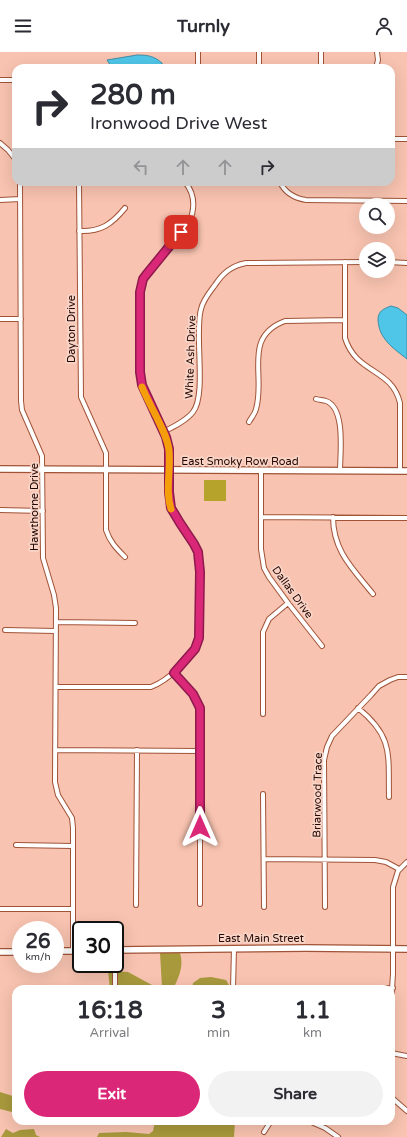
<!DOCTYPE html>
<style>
:root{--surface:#fff;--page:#f2f2f3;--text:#2b2b33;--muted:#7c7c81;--accent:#db2777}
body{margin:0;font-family:"Varela Round",sans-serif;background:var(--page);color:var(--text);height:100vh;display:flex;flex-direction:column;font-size:15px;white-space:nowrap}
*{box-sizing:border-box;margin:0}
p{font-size:13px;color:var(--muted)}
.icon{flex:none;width:22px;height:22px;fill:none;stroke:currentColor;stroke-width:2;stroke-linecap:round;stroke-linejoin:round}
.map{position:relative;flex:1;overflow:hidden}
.details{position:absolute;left:12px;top:933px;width:383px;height:140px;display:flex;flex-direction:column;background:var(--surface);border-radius:12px;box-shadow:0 4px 16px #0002}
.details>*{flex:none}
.banner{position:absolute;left:12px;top:12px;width:383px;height:122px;border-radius:12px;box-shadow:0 4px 16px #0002;background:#fff;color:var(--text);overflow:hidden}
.controls{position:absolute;left:359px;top:146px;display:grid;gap:8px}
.controls a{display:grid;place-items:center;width:36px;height:36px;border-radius:50%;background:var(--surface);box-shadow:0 4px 16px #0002;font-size:20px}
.speed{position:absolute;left:12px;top:869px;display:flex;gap:8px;font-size:20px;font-weight:700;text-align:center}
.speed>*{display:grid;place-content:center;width:52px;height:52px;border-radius:50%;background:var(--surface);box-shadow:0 4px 16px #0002;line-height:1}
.speed small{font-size:10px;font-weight:400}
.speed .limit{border:2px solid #111;border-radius:6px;background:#fff;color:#111}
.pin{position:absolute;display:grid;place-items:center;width:34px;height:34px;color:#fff;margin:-17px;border-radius:8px;box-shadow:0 2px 6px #0006}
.me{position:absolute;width:44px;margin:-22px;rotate:0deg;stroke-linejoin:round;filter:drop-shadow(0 0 3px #0008)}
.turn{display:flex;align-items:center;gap:14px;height:84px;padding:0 12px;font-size:18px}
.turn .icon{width:52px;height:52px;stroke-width:2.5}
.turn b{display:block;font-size:28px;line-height:34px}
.lanes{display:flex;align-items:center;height:38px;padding:0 12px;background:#0003;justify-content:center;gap:20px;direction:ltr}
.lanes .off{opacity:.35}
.eta{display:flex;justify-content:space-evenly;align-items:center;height:68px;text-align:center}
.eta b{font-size:24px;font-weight:800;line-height:28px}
.button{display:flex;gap:8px;margin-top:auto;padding:8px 12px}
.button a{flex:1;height:46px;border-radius:24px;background:var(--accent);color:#fff;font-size:16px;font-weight:800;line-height:46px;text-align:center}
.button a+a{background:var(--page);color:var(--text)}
header{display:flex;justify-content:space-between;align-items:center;height:52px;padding:0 12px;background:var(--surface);font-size:18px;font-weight:800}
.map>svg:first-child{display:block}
</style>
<header><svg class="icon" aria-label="menu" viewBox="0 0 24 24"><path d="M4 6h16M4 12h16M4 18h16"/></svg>Turnly<svg class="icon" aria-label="person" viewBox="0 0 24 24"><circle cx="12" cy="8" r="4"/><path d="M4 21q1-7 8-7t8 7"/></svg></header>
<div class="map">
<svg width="407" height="1085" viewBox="0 0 407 1085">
<rect width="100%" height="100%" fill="#f8c3b0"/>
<path fill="#b5a32b" d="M204,428H226V449H204Z"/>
<path fill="#a8993c" d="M160,901H180C184,914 179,925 173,937H110L108,919L128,920L152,933L162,935Z
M211,925L226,928L229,933V937H192L193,931L200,926Z
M0,1040L16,1045V1061L0,1057Z
M155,1069H235L234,1085H97L99,1081L126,1080L149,1082L153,1079Z
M6,1077L13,1081L20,1078L34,1077L36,1083L40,1085H1Z"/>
<path fill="#4fc6e8" stroke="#428ca2" d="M137,3C148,3 154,4 162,11L163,16H115L111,14L107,8Z
M391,254L398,256L407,263V307C393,296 379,287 378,268C378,259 383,257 391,254Z"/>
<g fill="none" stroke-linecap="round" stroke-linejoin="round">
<g stroke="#a05337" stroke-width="6">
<path id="street" d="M198,0V16
M259,0V16
M321,0V16
M376,16L378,8L377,0
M0,28H16
M391,87H407
M0,91L8,98L16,108
M20,130L21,349L22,358L42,404L43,506L54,543L56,556L55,730L58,743L72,766L73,776V899
M79,130L81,345L106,401V478C110,490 116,496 125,505
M280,130C285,141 294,146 306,148L407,149
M0,148L20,147
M79,179C101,180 112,172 125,156
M345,210V286C356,322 392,316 400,351V419
M388,210L407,211
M0,267H21
M316,347C319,348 323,348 326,349C346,356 340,402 340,419
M249,370C251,366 255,362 256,357C266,324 242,285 285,269L345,268
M163,380C173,375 186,369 193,360C207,342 194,282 201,257C203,248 209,241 215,233C223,221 231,214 246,211L366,210
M261,419V497L264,516L269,525L288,551L322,594
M0,458L43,459
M261,465L407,466
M333,465C333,499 353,517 373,542
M56,570L135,571
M5,578L56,579
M174,621C186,634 198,644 200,663V852
M56,635H151C167,629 193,606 198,591C200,581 199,570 199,560C199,542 200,524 199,507C196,487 178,475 171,456C164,438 172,416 169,398C165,372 142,349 140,320V240L143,227L145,223L189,171C195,157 195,142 185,130
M358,656C394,685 388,703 389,745
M263,662V580L269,567L288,551
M55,698L200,699
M263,742L264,855
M16,793L73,794
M264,807L375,808L386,810L399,817
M136,853L137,698
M325,855L324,708L327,695L332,684L371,643L379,634L390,628L398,625H407
M0,857H73
M115,912V937
M233,937L234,896
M355,937L393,936
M391,952L393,922V835L398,819L407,810
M391,1001L407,1004
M391,1045L407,1059
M309,1069L325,1076L338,1085
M264,1080L271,1069"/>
</g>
<g stroke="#a05337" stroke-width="8">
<path id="secondary" d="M0,417L407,419
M115,898L306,896L407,897
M55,899H81
M0,900H21"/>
</g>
<use href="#street" stroke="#fff" stroke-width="4"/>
<use href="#secondary" stroke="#fff" stroke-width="5.5"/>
</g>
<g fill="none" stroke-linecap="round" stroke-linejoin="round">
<g stroke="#8e194d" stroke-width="10">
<path id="route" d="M181,180L146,223L143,227L140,240V320L142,333L166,385L169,397V440L171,456L180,471L194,492L198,500L200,520L199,586L195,597L174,621L193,642L200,656V775"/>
</g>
<use href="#route" stroke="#db2777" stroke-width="7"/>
<path stroke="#f59e0b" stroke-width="7" d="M142,335C149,353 167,380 169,398C171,418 165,439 171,457"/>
</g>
<g text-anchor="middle" stroke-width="3.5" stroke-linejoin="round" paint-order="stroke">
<g font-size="11" fill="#230600" stroke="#f9d5c8">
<text transform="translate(71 277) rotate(-90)" y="4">Dayton Drive</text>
<text transform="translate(190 305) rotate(-88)" y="4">White Ash Drive</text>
<text x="240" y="413">East Smoky Row Road</text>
<text transform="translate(34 455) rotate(-90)" y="4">Hawthorne Drive</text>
<text transform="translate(293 540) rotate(54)" y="4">Dallas Drive</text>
<text transform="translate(317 743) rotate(-89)" y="4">Briarwood Trace</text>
<text x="261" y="890">East Main Street</text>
</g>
</g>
</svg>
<div class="controls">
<a><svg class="icon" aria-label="search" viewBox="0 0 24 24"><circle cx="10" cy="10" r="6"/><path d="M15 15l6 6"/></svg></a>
<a><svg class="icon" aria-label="layers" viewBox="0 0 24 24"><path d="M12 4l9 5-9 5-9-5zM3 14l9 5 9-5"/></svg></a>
</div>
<div class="speed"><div>26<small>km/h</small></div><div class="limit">30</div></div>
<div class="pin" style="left:181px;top:180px;background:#d93025"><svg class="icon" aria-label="arrive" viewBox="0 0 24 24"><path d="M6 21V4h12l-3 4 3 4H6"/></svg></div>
<svg class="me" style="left:200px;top:775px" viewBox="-20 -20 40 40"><path d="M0-17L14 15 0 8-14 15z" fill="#db2777" stroke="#fff" stroke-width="4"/></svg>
<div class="banner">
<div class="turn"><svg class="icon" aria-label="right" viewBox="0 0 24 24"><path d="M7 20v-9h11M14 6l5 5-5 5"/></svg><div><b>280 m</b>Ironwood Drive West</div></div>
<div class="lanes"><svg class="icon off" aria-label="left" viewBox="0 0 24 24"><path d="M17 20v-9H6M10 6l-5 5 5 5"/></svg><svg class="icon off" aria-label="ahead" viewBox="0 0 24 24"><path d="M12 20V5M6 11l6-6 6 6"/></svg><svg class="icon off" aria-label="ahead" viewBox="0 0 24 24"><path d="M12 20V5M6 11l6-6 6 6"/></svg><svg class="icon" aria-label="right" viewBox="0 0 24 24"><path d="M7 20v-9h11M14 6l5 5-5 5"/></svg></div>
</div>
<section class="details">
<div class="eta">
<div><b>16:18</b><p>Arrival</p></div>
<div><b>3</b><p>min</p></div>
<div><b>1.1</b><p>km</p></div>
</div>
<div class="button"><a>Exit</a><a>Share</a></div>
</section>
</div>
